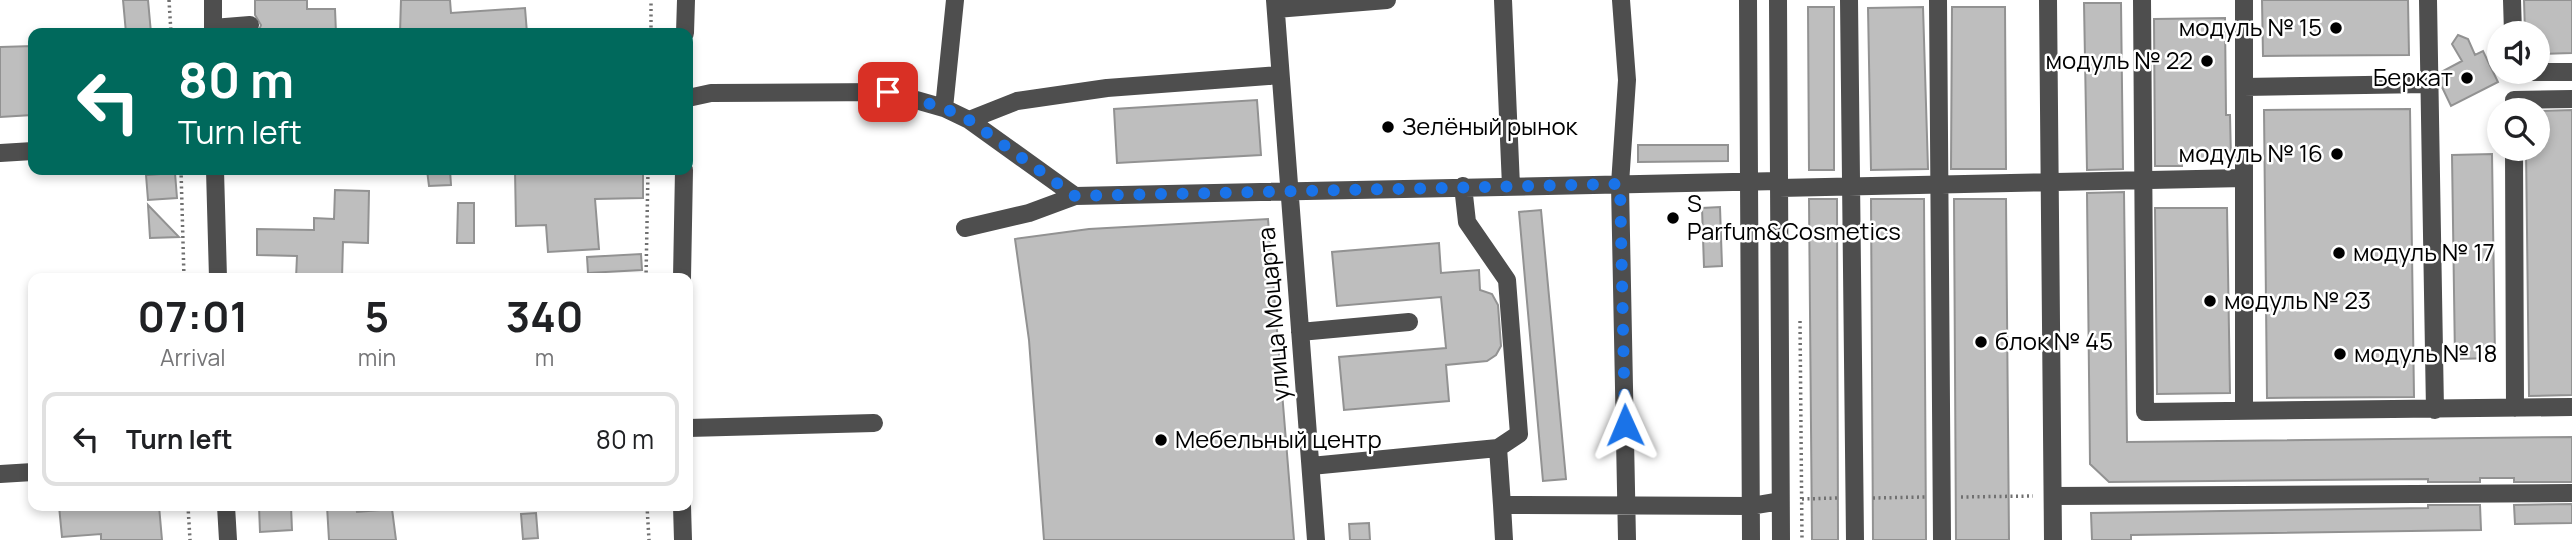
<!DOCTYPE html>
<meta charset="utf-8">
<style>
:root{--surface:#fff;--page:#f6f6f6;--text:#202124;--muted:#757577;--line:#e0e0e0}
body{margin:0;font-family:Manrope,sans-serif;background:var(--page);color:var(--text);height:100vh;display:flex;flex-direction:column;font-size:26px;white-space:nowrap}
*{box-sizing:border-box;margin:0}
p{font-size:23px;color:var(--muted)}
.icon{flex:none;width:38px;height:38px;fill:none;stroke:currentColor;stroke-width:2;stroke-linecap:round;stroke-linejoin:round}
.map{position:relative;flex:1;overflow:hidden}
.details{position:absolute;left:28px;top:273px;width:665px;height:238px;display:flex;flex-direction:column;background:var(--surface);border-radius:14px;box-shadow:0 4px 10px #0003}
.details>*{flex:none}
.banner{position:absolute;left:28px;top:28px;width:665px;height:147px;border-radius:14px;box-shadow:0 4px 10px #0003;background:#00695c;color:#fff;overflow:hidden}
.fabs{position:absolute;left:2487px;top:21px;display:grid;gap:14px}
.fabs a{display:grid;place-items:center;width:63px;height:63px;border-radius:50%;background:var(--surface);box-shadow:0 4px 10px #0003;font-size:35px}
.pin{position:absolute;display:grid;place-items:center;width:60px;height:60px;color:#fff;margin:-30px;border-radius:14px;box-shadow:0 4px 10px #0006}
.me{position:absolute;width:77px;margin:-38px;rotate:359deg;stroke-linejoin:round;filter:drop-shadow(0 0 5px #0008)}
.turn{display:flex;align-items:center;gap:24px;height:147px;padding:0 35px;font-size:32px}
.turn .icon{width:91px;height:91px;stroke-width:2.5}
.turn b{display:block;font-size:49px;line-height:60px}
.eta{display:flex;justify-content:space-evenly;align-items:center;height:119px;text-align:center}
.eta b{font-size:42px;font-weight:700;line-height:49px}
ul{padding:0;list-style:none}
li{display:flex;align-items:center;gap:21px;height:94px;margin:0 14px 10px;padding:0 21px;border:4px solid var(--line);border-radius:14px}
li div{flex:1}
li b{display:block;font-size:26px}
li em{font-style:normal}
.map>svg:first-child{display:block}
</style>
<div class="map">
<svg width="2572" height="540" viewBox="0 0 2572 540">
<rect width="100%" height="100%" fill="#fff"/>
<path fill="#bebebe" stroke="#929292" stroke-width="2" d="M123,0H148L151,33H126Z
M255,0H307V9H335L336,33H258L261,25L255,15Z
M401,0H450L451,13L525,8L527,33H400Z
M2262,0H2408L2409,55L2263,56Z
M2524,0H2572V53L2538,54V33H2525Z
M2084,3H2121L2123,169L2087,170Z
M1808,7H1834V170H1809Z
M1923,7L1928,169L1871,170L1868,8Z
M1952,7H2005L2006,169H1951Z
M2225,18L2226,115H2230L2231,159L2182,160V166H2155L2154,19Z
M2458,35L2468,39L2475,55L2483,51L2498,82L2451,106L2441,85V72L2462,61L2452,44Z
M33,46V80L30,81L32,115L0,117V47Z
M1257,100L1261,155L1117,163L1114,109Z
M2410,109L2414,397L2267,398L2264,110Z
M2572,110V395L2529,396L2526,149H2538V111Z
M1638,145H1728V161L1638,162Z
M2492,154L2495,358L2455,359L2452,155Z
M427,170H450L451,185L429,186Z
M515,170H643V198L595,199L599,249L548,252L546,225L516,226Z
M175,173L177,198L148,200L146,175Z
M335,190L369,191L368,243L343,242L342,278H296L297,256L257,255V229L314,230V218L334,219Z
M2124,192L2127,442L2572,437V482H2514V478H2480V482H2428V479L2109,482L2090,464L2087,193Z
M1809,199H1837L1838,540H1812Z
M1871,199H1924L1926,540H1873Z
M1954,199H2006L2009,540H1956Z
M458,203H474V243H457Z
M148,205L179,237L150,238Z
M1720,207L1722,266L1704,267L1702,208Z
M2155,208H2227L2230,393L2157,394Z
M1541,210L1566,479L1543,481L1519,212Z
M1268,219L1294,540H1044L1029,340L1015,239L1089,229Z
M1439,243L1441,273L1479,270L1480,290L1492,294L1498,305L1501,346L1496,355L1487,361L1446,365L1449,401L1344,410L1339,357L1446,348L1441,297L1337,306L1332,252Z
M641,254L642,270L588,273L587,257Z
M2572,504V523L2515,524L2514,505Z
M2428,505H2480L2481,530L2131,535V540H2092L2091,513L2428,508Z
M59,506H159L162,540H101V534L62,537Z
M259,506H291L292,530L260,532Z
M327,506H356L357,512L392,509L396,540H329Z
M536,513L538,538L523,539L521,514Z
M1369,523L1370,540H1350L1349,524Z"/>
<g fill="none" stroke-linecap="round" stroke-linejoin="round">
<path stroke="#707070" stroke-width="3.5" stroke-dasharray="2 3.5" stroke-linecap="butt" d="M169,0L171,33
M651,33V0
M181,170L184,278
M181,172L196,170
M646,278L648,170
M1800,321L1802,540
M1961,497L2033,496
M1873,498L1925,497
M1802,499L1837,498
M188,506L190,540
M647,506L649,540"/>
<path stroke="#4e4e4e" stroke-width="18" d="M213,0V33
M1275,0L1316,540
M1503,0L1511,186
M1621,0L1627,80L1620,184L1627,540
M1748,0L1751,540
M1778,0L1781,540
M1849,0L1855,540
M1938,0L1942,540
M2048,0L2053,540
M2142,0L2145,412L2572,407
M2428,0L2435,410
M2512,0L2513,33
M1276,9L1387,0
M213,28L250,25
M685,33L686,0
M2514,72H2572
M2244,87L2427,84
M688,98L711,93L888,92L944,108L969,120L1075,196L1779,181
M2514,100L2572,99
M944,108L955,0
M969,120L1017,101L1107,88L1280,75
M2514,149L2515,408
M0,153L33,151
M215,170L218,278
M1463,186L1467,222L1507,280L1519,434L1498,448L1502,505L1751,506L1780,501
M1779,188L2244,178
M965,228L1029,213L1075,196
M682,278L684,170
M1300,332L1409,322
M2244,411V0
M688,428L874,423
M1311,466L1498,448
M0,474L33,472
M2053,496L2572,493
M1502,505L1504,540
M226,506L228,540
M682,506L683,540"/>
</g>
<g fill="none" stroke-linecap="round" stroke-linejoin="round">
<path stroke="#1a73e8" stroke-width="12" stroke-dasharray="0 21.6" d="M888,92L944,108L969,120L1075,196L1620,184L1625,425"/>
</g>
<g fill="#000" stroke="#fff" stroke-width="2.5">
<circle cx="2336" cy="28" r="7"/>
<circle cx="2207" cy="61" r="7"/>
<circle cx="2467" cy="78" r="7"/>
<circle cx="1388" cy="127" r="7"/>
<circle cx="2337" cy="154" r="7"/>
<circle cx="1673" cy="218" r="7"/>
<circle cx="2339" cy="253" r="7"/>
<circle cx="2210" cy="301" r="7"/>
<circle cx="1981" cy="342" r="7"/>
<circle cx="2340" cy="354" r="7"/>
<circle cx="1161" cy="440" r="7"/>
</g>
<g text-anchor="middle" stroke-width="5" stroke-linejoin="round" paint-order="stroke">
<g font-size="24" fill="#000" stroke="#fff" text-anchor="start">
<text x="2322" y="36" text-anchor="end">модуль № 15</text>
<text x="2193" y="69" text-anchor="end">модуль № 22</text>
<text x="2453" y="86" text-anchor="end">Беркат</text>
<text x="1402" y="135">Зелёный рынок</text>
<text x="2323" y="162" text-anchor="end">модуль № 16</text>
<text x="1687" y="212">S<tspan x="1687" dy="28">Parfum&amp;Cosmetics</tspan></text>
<text x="2353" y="261">модуль № 17</text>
<text x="2224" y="309">модуль № 23</text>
<text x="1995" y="350">блок № 45</text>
<text x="2354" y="362">модуль № 18</text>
<text x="1175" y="448">Мебельный центр</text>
</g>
<g font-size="24" fill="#000" stroke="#fff">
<text transform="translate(1274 314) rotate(-95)" y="8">улица Моцарта</text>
</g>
</g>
</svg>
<div class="fabs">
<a><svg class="icon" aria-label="sound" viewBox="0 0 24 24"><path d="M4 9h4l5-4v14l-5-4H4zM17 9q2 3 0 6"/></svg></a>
<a><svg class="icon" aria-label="search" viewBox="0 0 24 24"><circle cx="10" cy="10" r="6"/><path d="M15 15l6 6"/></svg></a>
</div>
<div class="pin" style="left:888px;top:92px;background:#d93025"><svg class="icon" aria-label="arrive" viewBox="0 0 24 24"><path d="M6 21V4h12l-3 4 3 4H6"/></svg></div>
<svg class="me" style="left:1625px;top:425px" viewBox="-20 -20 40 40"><path d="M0-17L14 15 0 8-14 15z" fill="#1a73e8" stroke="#fff" stroke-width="4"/></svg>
<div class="banner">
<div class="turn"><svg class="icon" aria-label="left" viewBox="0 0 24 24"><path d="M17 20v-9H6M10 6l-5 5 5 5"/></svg><div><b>80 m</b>Turn left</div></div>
</div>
<section class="details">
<div class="eta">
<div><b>07:01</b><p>Arrival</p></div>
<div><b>5</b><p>min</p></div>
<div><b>340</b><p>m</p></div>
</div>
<ul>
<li><svg class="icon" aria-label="left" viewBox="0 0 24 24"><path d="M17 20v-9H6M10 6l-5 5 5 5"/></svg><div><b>Turn left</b></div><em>80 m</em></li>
</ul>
</section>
</div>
